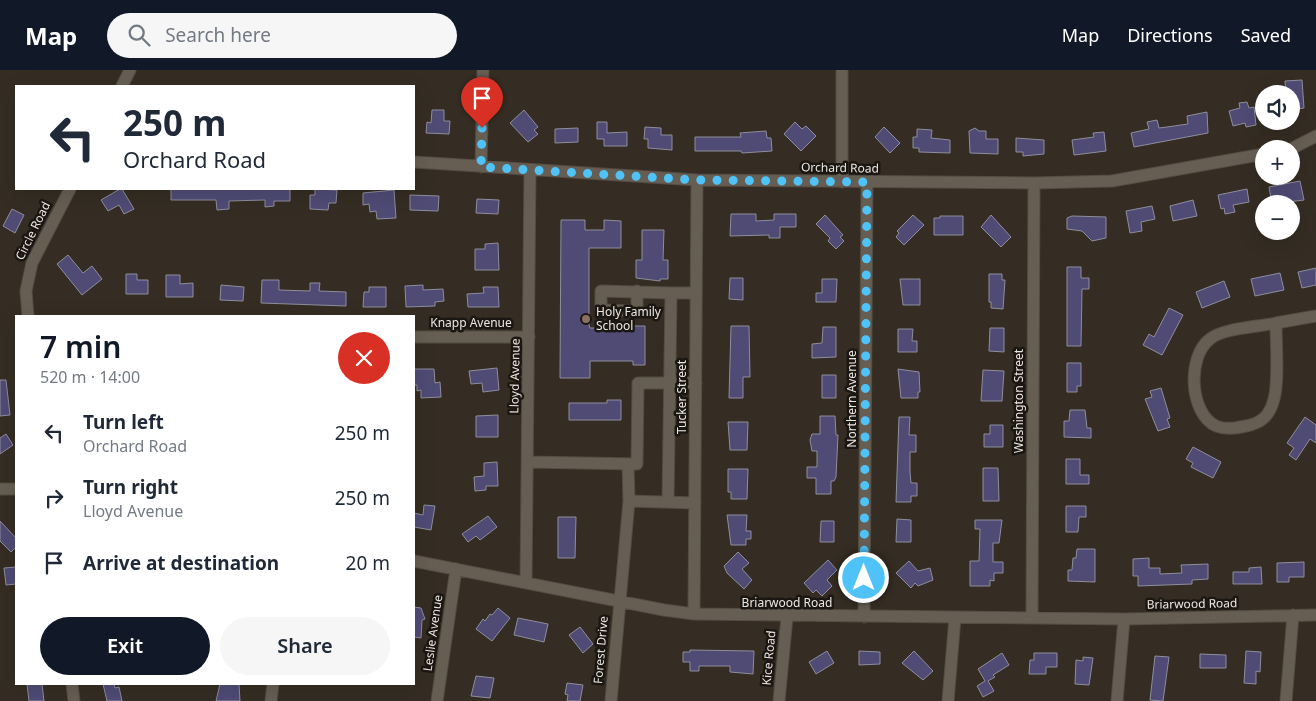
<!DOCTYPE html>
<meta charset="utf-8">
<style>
:root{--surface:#fff;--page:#f6f6f7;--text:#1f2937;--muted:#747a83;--accent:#111827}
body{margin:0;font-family:"Noto Sans",sans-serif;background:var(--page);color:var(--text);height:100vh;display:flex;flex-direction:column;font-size:19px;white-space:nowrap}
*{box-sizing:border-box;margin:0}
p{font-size:16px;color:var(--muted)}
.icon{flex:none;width:28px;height:28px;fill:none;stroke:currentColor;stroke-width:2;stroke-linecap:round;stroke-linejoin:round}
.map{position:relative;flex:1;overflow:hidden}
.sheet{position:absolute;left:15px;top:245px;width:400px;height:370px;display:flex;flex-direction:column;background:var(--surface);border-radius:0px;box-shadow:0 5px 20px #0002}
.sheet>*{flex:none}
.hud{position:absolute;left:15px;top:15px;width:400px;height:105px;border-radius:0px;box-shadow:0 5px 20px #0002;background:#fff;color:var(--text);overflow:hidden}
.buttons{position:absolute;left:1255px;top:15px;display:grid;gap:10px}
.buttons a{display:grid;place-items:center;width:45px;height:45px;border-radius:50%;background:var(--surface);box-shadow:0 5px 20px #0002;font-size:25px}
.pin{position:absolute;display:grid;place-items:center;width:42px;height:42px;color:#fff;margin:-51px -21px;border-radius:50% 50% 50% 0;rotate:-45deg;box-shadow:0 0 5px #0007}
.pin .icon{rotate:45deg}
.me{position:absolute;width:55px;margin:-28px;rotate:0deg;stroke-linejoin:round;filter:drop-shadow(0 0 4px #0008)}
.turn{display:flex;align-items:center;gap:18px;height:105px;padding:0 25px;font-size:22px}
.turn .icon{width:65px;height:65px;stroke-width:2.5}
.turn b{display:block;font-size:35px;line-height:42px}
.round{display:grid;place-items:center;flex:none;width:52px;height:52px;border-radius:26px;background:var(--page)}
.summary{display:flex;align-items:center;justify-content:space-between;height:85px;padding:0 25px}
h1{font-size:30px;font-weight:600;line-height:38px;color:var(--accent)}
.action{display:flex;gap:10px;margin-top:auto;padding:10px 25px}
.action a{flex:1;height:58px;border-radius:30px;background:var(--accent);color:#fff;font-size:20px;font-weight:600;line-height:58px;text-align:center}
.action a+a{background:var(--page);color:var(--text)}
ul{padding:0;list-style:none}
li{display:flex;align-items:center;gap:15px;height:65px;padding:0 25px}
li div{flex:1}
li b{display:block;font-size:19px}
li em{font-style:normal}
header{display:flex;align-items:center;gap:30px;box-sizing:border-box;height:70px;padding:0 25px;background:var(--accent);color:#fff}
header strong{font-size:24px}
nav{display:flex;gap:28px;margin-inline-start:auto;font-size:18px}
.search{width:350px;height:45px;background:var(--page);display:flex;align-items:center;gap:12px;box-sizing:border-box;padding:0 18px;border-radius:28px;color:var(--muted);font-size:19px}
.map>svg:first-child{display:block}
</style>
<header>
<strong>Map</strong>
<div class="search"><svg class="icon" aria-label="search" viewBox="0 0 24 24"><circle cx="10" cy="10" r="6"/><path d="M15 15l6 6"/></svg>Search here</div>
<nav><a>Map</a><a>Directions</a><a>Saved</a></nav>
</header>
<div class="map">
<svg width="1316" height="631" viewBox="0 0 1316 631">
<rect width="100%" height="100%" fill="#352d23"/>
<path fill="#4f4b75" stroke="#8e8e9c" d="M1302,10L1304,38L1291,40V24H1286L1285,11Z
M1247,32L1249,38L1254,37L1256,55L1246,57L1245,53L1233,56L1229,41L1240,38L1239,33Z
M432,40H444V51H450L449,64L426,63L427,52L431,53Z
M524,40L538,57L534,60L538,64L528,72L510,53Z
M1207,42L1208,63L1134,77L1131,63L1149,59L1147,52L1157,50L1159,58L1167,57L1188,54L1187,46Z
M597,52H607V63L627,62V76H604V69H597Z
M795,52L802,59L806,56L816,66L801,81L784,64Z
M645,57L661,58V65H672V80L648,78V69H644Z
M884,57L900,73L890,83L875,67Z
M578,58V72L555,73V59Z
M975,58L979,61H986V69H998V84L970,83L969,61Z
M917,59L932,60L931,68L950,70V83L919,82V78H913V67H917Z
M766,61L767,68H771L772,81L742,83L741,81H695V67H741L740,63Z
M1104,62L1106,81L1074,85L1072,70L1094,67L1093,63Z
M1016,68L1044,70V84L1023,86V82H1016Z
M1300,111L1304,130L1272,134L1269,117Z
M120,119H122L134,139L124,144L119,135L108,141L101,130Z
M171,119H290V131H274V136L265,137V130L229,131V139L217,140L216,130H171Z
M315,119L337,120L336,133H329L328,140L310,139V125H315Z
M1247,119L1249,132L1233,135L1235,142L1225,144L1224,138L1221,139L1218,125Z
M394,120L396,148L377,149L376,141L370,142L369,134L363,135V123Z
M410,125L439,126L438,141L410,140Z
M477,129L499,130L498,144L476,143Z
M1193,130L1197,146L1173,151L1170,136Z
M1152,136L1155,149L1141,152L1142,161L1130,163L1126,141Z
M12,139L24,145L15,163L3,156Z
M731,144H756V151L774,150V144H796V157H780V168H769V165L730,166Z
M825,145L843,165L840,167L844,171L836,179L828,171L830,168L816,154Z
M913,145L924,155L904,175L896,167L899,163L897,161Z
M991,145L1011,167L1001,177L981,157Z
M940,146H963V165H934V148H940Z
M1072,146L1106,147V168L1092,171L1082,161L1067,159V148Z
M561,150H585V160H604V150L621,151V178H589V255L590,258H633V256H645V295H633V291H590V308H560Z
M642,160H664L663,190H668V209H660V211L636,208V190H642Z
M498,173L499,200H475V179H485V174Z
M68,185L83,203L92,196L102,209L82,225L57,194Z
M1067,197H1081V208H1089V219H1082L1081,276H1067Z
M1316,198V215L1302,218L1298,202Z
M1280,203L1284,220L1255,226L1251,209Z
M126,204H137V210H148V224H126Z
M989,204H1002V210H1005L1003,239L991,238V232H989Z
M166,205H180V214L193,213V227H166Z
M730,208H743V230L729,229Z
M822,209H837L836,232H816V223H822Z
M900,209H920V235H903Z
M262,210H279V220L310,221V213H320L319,221L346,222V236L261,233Z
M1224,211L1230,227L1202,238L1196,222Z
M221,215L244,217L243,231L220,230Z
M423,215V220L443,219L444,231L435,232V236L406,237L405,216Z
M369,217H386V237H363L364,222H369Z
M483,217H498L499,237H468L467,224L484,223Z
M1169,238L1183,245L1162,285L1143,275L1149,264L1154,267Z
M731,256H749L750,307H743V328H729Z
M823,257H836V287L812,288V274L822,273Z
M990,258H1004V282L989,281Z
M898,259H913L912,271H917V282H898Z
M1067,293H1081V316H1077V322H1067Z
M497,298L499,320L483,322L482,313L471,314L469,301Z
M414,299H434L435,313L440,312L441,327L421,328V320L417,321V315H414Z
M898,299L919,302L920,322H918V328H901Z
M983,300L1004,301L1002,331H981Z
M822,305H836V328H822Z
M0,310H6L10,345L0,346Z
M1161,318L1170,348L1167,349L1170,357L1158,361L1145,329L1152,327L1150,321Z
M607,330H621V350H569V333H607Z
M1070,340H1085L1087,358H1091V368L1064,367V351H1069Z
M498,345V367H476V346Z
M820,346H835L836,365H838L836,407L834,411H831V424H816V408H807V397H817V381H812L810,370L812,364H820Z
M899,347H910L909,365H916V382H910V402L911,413H917V426H911V432H896Z
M1305,347L1316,355V373L1310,369L1296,390L1289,385L1294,378L1287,373Z
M728,352H748L747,380H730Z
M990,355H1003V377H984V364H990Z
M6,364L13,375L0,384V368Z
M1193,377L1221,392L1213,408L1191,397L1193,393L1186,389Z
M1066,389H1080V405H1089V414H1066Z
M497,392L498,416H486V420L475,421L474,407L484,406V393Z
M983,398H998L999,431H983Z
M728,399H748L747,429H731V422H728Z
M424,435L435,436L431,460L414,457V443L423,445Z
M1066,436H1086V447H1079L1078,462H1066Z
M727,445H747L746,461H751V469H746V475H731Z
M488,446L497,457L480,470L476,466L468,472L462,464Z
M558,447H576L575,488H558Z
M897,449L911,450V472H896Z
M975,450H1002L999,473H993V492H1003V503H994V511L990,510V516H970V491H979L980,459H975Z
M0,451L16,468V477L11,482L0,471Z
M821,451H834V472H820Z
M1077,479H1095V512L1068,511V500H1072L1073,488H1076Z
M738,482L749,493L742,499L752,510L744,519L727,503L724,496Z
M1149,488V498H1160V504L1182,503L1181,495L1208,494V509L1192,510V514L1138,516V506H1133V489Z
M828,490L837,500L827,510L832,516L822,526L816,520L813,523L804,513Z
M909,491L918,501L930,498L933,510L918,516L915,513L911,518L896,503Z
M1304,492V507H1289V512H1277V493Z
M16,497V514L6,515L4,498Z
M1261,497L1262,514H1233V502H1249V498Z
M414,537L421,538L425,549L422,550L421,568L414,567Z
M498,538L510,548L492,571L476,559L483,549L485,551L490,544L492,545Z
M518,548L548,554L544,572L514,565Z
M580,557L593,574L583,583L569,565Z
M690,580L754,581L753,604L730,602V596H699V601H690V592H683V582H690Z
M827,581L834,593L816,604L809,592Z
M859,581L880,582V594L859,595Z
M914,581L933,601L923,610L902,593Z
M1246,581L1261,582L1260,602L1256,601V614L1244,613Z
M1002,583L1009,595L993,605L995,607L988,611L994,621L983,627L977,616L985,611L978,599Z
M1034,583H1057V597H1046V604H1029L1030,590H1034Z
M1200,584L1226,585V598H1200Z
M1155,586L1169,587L1163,631L1150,630Z
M1083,587L1093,588L1089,615L1075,614L1076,590L1083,591Z
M476,606L494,608L490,628L471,626Z
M567,613L583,615L580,631H567L568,625L565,624Z
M27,614H42L44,631H29Z
M103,614H114L115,618L119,617L122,631H107Z
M220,614H239L240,631H216Z"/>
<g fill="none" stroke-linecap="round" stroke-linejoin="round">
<g stroke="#534c43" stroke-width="13">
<path id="minor" d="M122,16L130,0
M1291,79L1316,66
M414,92L697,110L1034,113L1112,111L1264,84
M481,97L483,0
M842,112V0
M637,221V241L601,240V221L671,223
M28,246L26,221L32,193L70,119
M1276,253C1276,274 1279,311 1274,329C1270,345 1262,353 1246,356C1236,358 1226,360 1216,356C1189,343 1187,286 1210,269C1223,258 1258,257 1276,253Z
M1276,253L1316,246
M414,267H529
M528,392L637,394L638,313H696
M0,419H16
M629,431L695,433
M668,432L671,223H696
M414,491L664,540L694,544L1124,549L1316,545
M526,513L530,100
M694,544L697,110
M864,547L867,112
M1032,548L1034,113
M72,614L74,631
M271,631L273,614
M437,631L456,499
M611,631L629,431L628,394
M779,631L787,547
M948,631L955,548
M1117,631L1124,549
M1286,631L1293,545"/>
</g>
<use href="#minor" stroke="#675e53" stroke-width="11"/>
</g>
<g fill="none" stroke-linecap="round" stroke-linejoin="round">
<path stroke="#4fc3f7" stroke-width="9" stroke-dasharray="0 16.2" d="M482,58L481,97L697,110L867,112L864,508"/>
</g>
<circle fill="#8d6e63" stroke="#1a1611" stroke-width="2" cx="586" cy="249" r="5"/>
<g text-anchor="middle" stroke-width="5" stroke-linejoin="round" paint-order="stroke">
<g font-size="12" fill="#ece7e1" stroke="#1a1611">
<text transform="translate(840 98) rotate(1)" y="4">Orchard Road</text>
<text transform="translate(33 161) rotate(-64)" y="4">Circle Road</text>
<text x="471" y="257">Knapp Avenue</text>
<text transform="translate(515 306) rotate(-89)" y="4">Lloyd Avenue</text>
<text transform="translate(682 327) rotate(-90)" y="4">Tucker Street</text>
<text transform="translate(852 329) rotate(-90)" y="4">Northern Avenue</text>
<text transform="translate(1019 331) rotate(-90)" y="4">Washington Street</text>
<text x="787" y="537">Briarwood Road</text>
<text transform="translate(1192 534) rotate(-1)" y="4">Briarwood Road</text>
<text transform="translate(433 563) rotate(-82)" y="4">Leslie Avenue</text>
<text transform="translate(601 580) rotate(-85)" y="4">Forest Drive</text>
<text transform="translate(769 588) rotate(-85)" y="4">Kice Road</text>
</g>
<g font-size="12" fill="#ece7e1" stroke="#1a1611" text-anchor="start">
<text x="596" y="246">Holy Family<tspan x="596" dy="14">School</tspan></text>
</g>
</g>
</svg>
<div class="buttons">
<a><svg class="icon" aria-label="sound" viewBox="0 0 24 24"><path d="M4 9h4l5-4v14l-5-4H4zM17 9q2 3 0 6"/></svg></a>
<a>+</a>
<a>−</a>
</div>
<div class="pin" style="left:482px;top:58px;background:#d93025"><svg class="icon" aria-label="arrive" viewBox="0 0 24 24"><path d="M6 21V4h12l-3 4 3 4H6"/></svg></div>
<svg class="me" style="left:864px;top:508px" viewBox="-20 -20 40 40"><circle r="17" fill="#4fc3f7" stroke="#fff" stroke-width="3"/><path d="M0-11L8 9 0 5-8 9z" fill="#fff"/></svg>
<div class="hud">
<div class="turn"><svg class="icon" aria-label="left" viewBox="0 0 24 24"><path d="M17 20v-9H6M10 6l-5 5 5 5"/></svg><div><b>250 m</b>Orchard Road</div></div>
</div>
<section class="sheet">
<div class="summary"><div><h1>7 min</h1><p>520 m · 14:00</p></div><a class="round" style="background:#d93025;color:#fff"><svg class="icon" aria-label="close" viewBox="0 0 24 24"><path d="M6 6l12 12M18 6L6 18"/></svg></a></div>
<ul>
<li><svg class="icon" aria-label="left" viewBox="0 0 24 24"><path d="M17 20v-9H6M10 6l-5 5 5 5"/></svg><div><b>Turn left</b><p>Orchard Road</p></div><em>250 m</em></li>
<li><svg class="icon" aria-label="right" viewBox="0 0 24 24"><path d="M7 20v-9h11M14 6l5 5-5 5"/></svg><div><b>Turn right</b><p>Lloyd Avenue</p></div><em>250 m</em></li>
<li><svg class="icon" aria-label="arrive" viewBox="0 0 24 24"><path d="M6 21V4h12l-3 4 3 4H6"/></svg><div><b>Arrive at destination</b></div><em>20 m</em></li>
</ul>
<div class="action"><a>Exit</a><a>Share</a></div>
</section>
</div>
